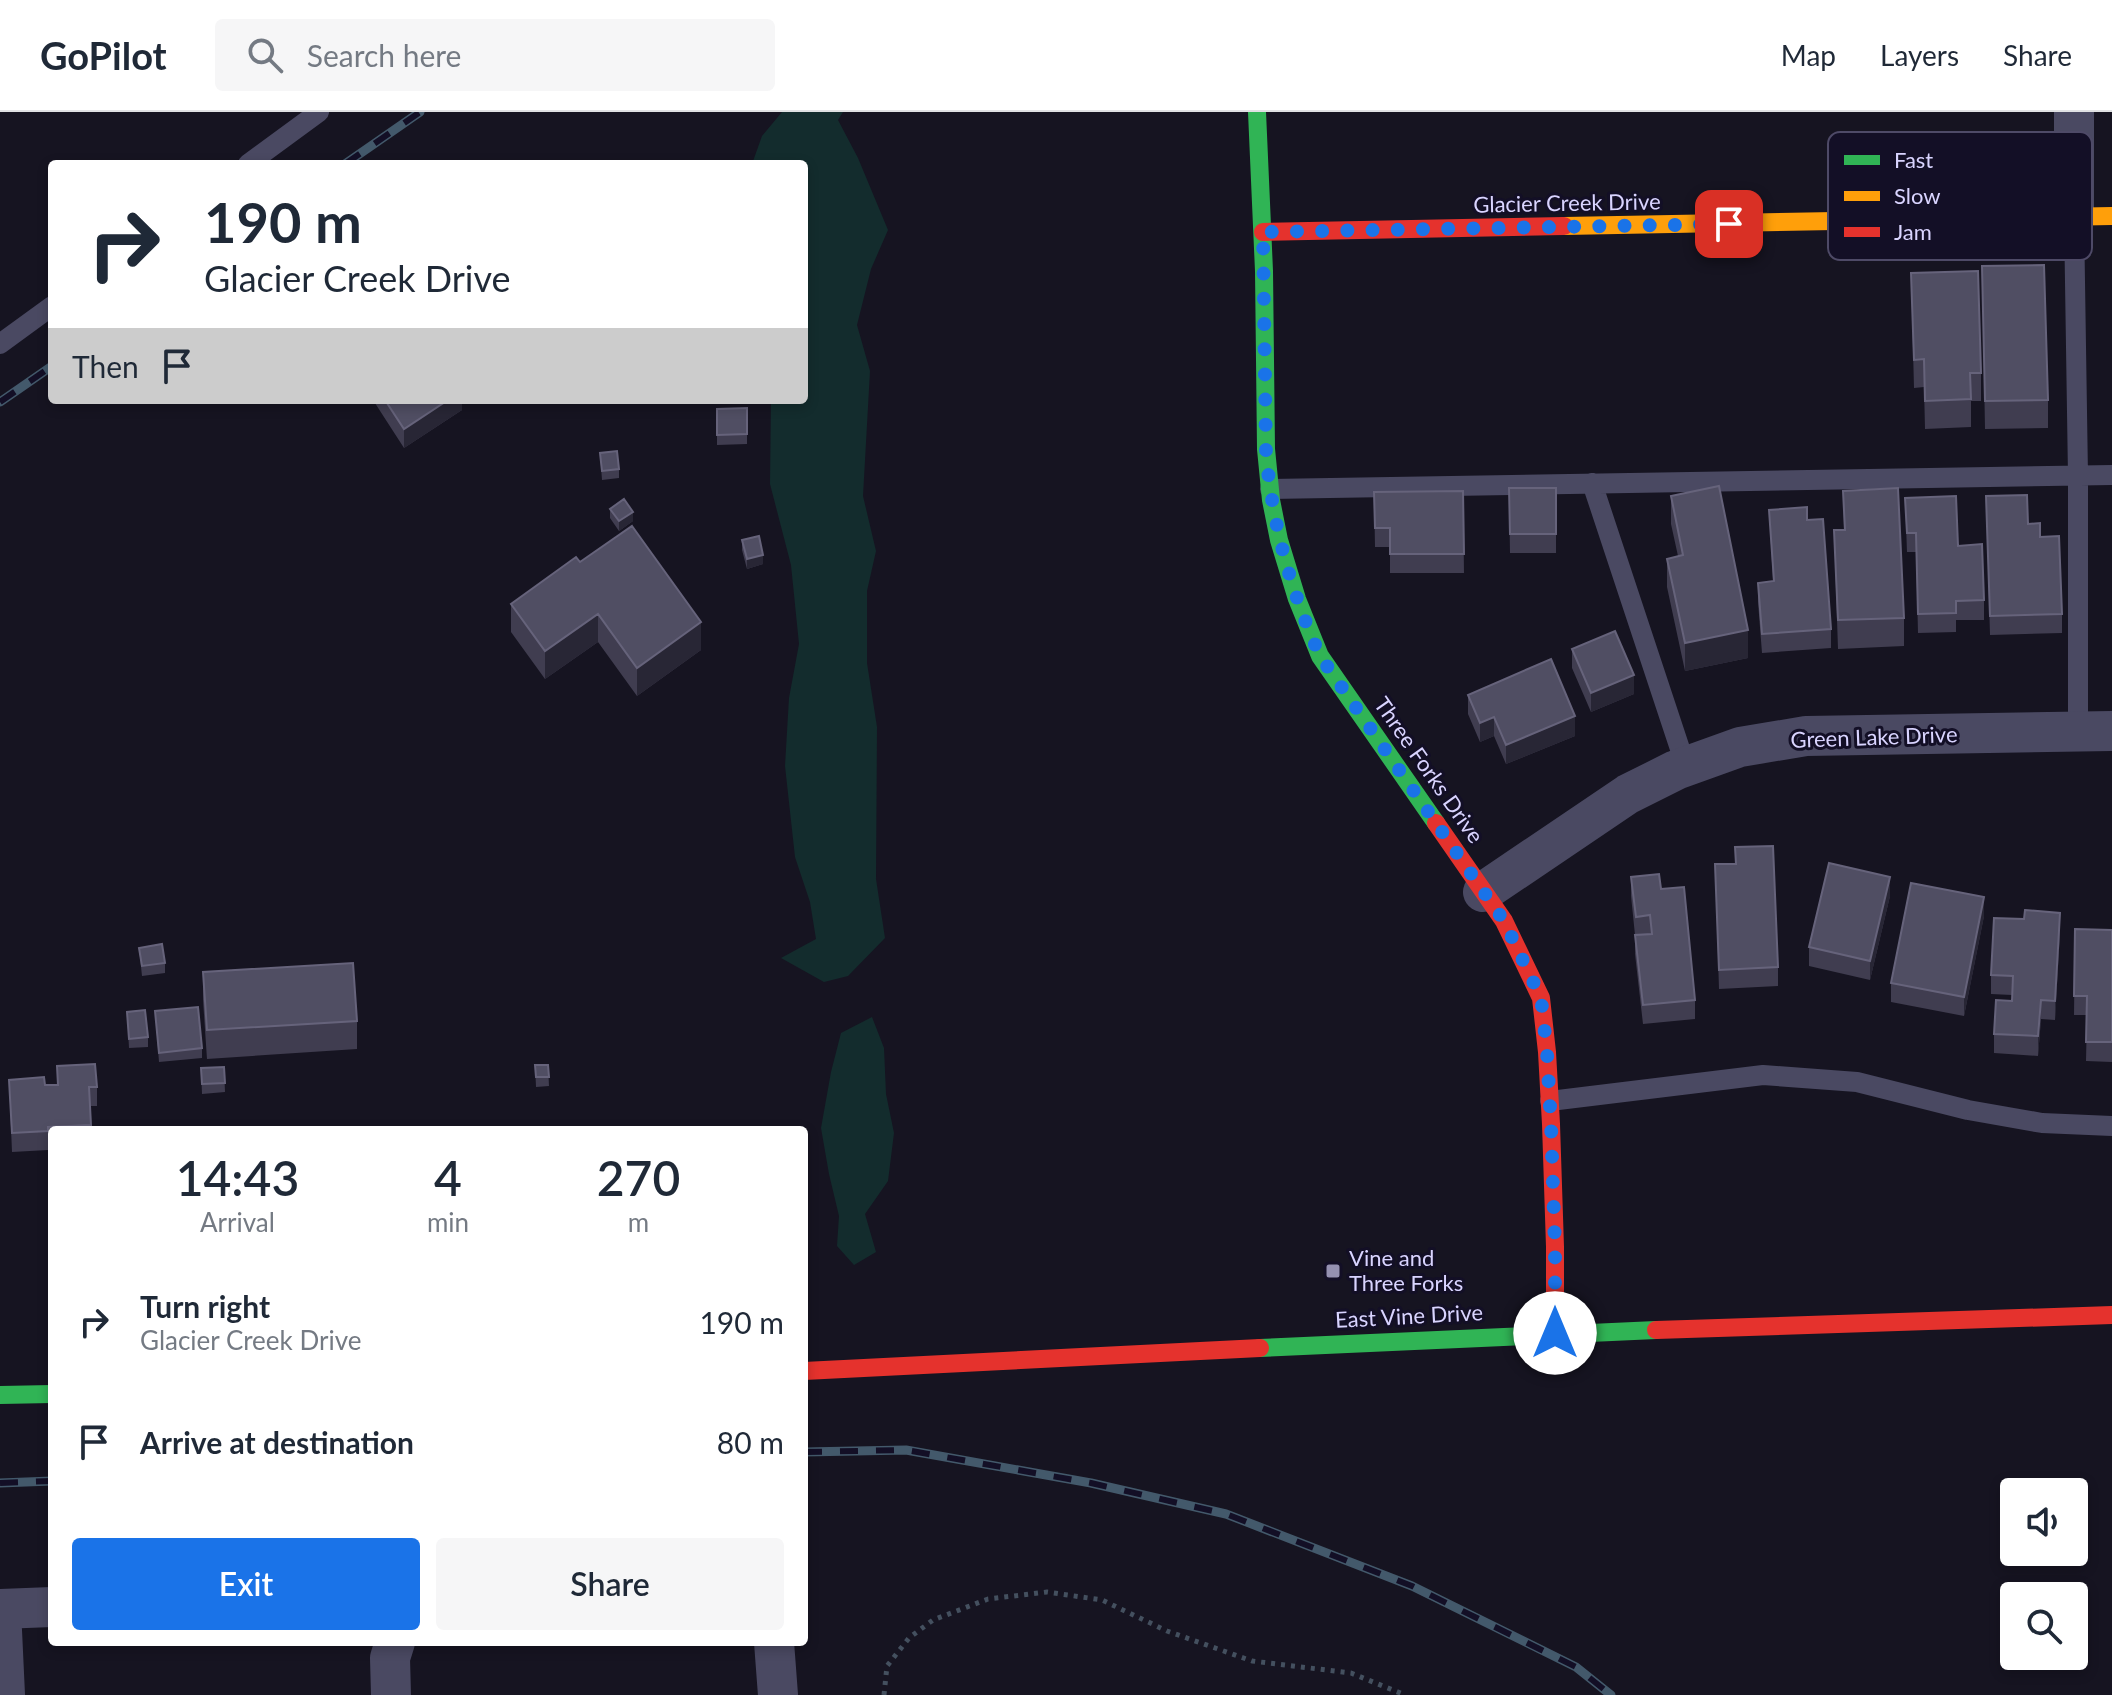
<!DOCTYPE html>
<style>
:root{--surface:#fff;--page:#f6f6f7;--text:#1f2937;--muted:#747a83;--line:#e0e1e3;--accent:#1a73e8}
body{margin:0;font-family:Lato,sans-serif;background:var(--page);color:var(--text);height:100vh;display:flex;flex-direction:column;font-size:30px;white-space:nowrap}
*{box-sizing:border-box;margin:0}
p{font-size:26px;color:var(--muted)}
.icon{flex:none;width:44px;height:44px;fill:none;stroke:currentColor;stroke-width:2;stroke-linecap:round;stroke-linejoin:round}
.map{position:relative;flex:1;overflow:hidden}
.panel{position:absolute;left:48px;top:1014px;width:760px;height:520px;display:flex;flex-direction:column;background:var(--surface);border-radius:8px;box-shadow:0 4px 12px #0003}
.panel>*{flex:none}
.hud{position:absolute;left:48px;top:48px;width:760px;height:244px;border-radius:8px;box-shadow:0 4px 12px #0003;background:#fff;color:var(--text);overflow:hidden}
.buttons{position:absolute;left:2000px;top:1366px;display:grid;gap:16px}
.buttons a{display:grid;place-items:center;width:88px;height:88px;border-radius:8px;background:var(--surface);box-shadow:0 4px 12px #0003;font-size:40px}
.pin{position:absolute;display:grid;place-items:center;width:68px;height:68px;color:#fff;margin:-34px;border-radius:16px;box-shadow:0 4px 12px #0006}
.me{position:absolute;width:88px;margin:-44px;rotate:0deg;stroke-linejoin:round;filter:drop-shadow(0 0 6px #0008)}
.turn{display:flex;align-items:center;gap:28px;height:168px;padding:0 24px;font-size:36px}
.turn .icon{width:104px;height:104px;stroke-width:2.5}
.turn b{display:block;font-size:56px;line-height:68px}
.then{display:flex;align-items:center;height:76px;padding:0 24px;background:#0003;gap:16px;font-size:30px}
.eta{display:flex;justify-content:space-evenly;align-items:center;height:136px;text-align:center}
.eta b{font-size:48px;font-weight:600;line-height:56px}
.action{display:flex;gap:16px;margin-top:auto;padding:16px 24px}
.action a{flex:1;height:92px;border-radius:8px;background:var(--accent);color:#fff;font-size:32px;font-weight:600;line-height:92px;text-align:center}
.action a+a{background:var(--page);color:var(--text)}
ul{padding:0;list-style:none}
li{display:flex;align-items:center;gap:24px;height:120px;padding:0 24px}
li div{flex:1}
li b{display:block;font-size:30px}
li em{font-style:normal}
header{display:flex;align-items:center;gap:48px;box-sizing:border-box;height:112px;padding:0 40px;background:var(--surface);border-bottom:2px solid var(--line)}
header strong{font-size:38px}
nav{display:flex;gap:44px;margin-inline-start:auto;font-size:28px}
.search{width:560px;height:72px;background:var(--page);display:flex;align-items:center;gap:20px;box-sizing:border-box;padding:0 28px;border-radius:8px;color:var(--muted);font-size:30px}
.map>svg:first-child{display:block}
</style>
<header>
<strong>GoPilot</strong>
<div class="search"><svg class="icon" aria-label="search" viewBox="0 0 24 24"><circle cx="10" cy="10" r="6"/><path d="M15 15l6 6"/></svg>Search here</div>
<nav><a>Map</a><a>Layers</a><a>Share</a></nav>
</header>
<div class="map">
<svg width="2112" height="1583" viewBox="0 0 2112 1583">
<rect width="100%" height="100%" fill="#161421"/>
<path fill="#132c2d" d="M782,0H843L838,8L858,46L888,118L871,157L857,213L870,259L863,384L876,439L867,479V551L877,615L876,767L885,826L848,864L824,870L781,846L816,827L810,790L795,745L785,654L789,586L799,532L791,453L770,372L771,288H804V52H752L762,24Z
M872,905L884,936L886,982L894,1021L888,1069L865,1102L876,1140L854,1153L837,1134L839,1104L829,1062L821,1016L831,960L841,921Z"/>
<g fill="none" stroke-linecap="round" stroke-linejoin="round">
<path stroke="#44505f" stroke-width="5" stroke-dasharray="4 6" stroke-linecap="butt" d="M884,1583L887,1554L909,1526L933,1508L988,1487L1047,1480L1102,1488L1167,1519L1252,1549L1351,1561L1405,1583"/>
<path stroke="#4a4962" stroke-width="20" d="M248,52L319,0
M2074,105L2078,364V620
M0,232L52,194
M1592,371L1686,655
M1270,377L2112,363
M1550,989L1763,963L1857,970L1968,998L2042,1011L2112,1014"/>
<path stroke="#4a4962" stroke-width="40" d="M2074,0V105
M1483,780L1628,682L1676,658L1740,635L1806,624L2112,619
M0,1497L52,1495
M1,1497L5,1583
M774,1530L778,1583
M391,1583L390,1546L395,1530"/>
<path stroke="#30b455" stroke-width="18" d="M1257,0L1264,159L1266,337L1271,388L1279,428L1297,487L1320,544L1436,711
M1260,1236L1656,1218
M0,1283L52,1282"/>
<path stroke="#ff9f0a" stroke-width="18" d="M1564,114L2112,104"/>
<path stroke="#e5322d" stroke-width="18" d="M1263,120L1564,114
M1436,711L1504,809L1541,886L1547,940L1551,1012L1555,1135V1221
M1656,1218L2112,1203
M804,1259L1260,1236"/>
<g stroke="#43596b" stroke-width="9">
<path id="rail" d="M345,52L420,0
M0,290L52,254
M804,1340L906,1338L1091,1371L1226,1402L1412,1474L1576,1555L1611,1583
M0,1371L52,1369"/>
</g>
<use href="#rail" stroke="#130f26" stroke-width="6" stroke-dasharray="18" stroke-linecap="butt"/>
</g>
<path fill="#403d50" d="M1982,154L2048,288V316L1985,317Z
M1911,161L1981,261V289H1971V315L1925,317L1924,275L1914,276Z
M373,288H462V298L404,336Z
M747,296V332L717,333V297Z
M600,341L619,357V366L602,368Z
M1509,376H1556V441H1510Z
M1463,379L1464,461H1390V435H1375L1374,380Z
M1843,379L1904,506V534L1838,537L1834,418H1844Z
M1671,384L1748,546L1685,559L1667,475V447L1678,444L1671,412Z
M1986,384L2028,412L2040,425L2062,502V521L1990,523Z
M1905,386L1958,434L1984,488V508H1956V520L1918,521L1916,440H1907Z
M610,397L633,409L619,419L610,406Z
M1769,398L1807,408L1831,517V536L1762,541L1758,490V471L1773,469Z
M742,428L763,452L747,457L742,438Z
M580,450L701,538L637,584L598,530L545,567L511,520V492Z
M1572,537L1634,582L1591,600L1572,556Z
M1468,583L1575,624L1506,652L1494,624L1480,630L1468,602Z
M1735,735L1778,855V874L1719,877L1715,752H1735Z
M1631,765L1661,777L1695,888V907L1643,912L1635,842V823L1631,784Z
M1890,784L1870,868L1809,854V835Z
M1984,804L1964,904L1891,890V871Z
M2075,817L2112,818V950L2086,949L2087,903H2074Z
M2060,820L2055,908L2041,907L2038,944L1994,941V922L2012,889V883L1991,882V863Z
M139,836L165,851V861L142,864Z
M203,860L357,909V937L207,947L203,888Z
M155,899L202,936V946L159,950Z
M127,900L148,925V935L129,936Z
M535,953H548L549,974L536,975Z
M57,954L97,975V994H90L91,1018H52V1034H48V1038L12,1040L9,968L45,973H57Z
M224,955L225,980L202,982L201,956Z"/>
<path fill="#282635" d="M448,288H462V298L404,336V317Z
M633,400V409L619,419V409Z
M763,443V452L747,457V447Z
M598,502V530L545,567V539Z
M701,510V538L637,584V556Z
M1748,518V546L1685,559V531Z
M1634,563V582L1591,600V581Z
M1575,604V624L1506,652V633Z
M1494,605V624L1480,630V611Z
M1890,765V784L1870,868V849Z
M1984,785V804L1964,904V885Z
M2060,801V820L2055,908V889Z
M2041,888V907L2038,944V924Z"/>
<path fill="#504e63" stroke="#66637b" stroke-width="2" d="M2044,153L2048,288L1985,289L1982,154Z
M1978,159L1981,261H1970L1971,287L1925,289L1924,247L1914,248L1911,161Z
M385,288H448L404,317Z
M747,296V322L717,323V297Z
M617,339L619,357L602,359L600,341Z
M1719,374L1748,518L1685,531L1667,447L1683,443L1671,384Z
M1509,376H1556V422H1510Z
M1898,376L1904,506L1838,508L1834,418H1845L1843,379Z
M1463,379L1464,442H1390V416H1375L1374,380Z
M2027,383L2028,412L2040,411V425L2059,424L2062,502L1990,504L1986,384Z
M1956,384L1958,434L1982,432L1984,488L1956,489V501L1918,502L1916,421H1907L1905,386Z
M624,387L633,400L619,409L610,397Z
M1807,395V408L1823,407L1831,517L1762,522L1758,471L1774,469L1769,398Z
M632,414L701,510L637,556L598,502L545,539L511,492L576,445L580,450Z
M759,424L763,443L747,447L742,428Z
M1615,519L1634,563L1591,581L1572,537Z
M1551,547L1575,604L1506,633L1494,605L1480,611L1468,583Z
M1773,734L1778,855L1719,858L1715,752H1736L1735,735Z
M1829,751L1890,765L1870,849L1809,835Z
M1659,762L1661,777L1684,775L1695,888L1643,893L1635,823L1652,822L1650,803L1636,805L1631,765Z
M1911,771L1984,785L1964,885L1891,871Z
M2025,798L2060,801L2055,889L2041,888L2038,924L1994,922L1996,888L2012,889L2013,864L1991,863L1994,806L2024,807Z
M2075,817L2112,818V930H2086L2087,884H2074Z
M162,832L165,851L142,854L139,836Z
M353,851L357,909L207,918L203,860Z
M198,895L202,936L159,941L155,899Z
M145,898L148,925L129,927L127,900Z
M95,952L97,975H89L91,1013L48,1015V1019L12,1021L9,968L44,965L45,973H58L57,954Z
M535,953H548L549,965H536Z
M224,955L225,971L202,972L201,956Z"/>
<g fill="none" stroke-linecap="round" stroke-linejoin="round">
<path stroke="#1a73e8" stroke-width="14" stroke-dasharray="0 25.2" d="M1555,1221V1135L1551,1012L1547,940L1541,886L1504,809L1320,544C1290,477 1273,414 1266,341L1263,120L1729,112"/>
</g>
<rect fill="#9591b1" stroke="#130f26" stroke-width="3" x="1325" y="1151" width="16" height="16" rx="4"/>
<g text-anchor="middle" stroke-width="6" stroke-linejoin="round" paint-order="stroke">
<g font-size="22" fill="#d9d4ff" stroke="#130f26">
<text transform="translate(1567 91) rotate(-1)" y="8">Glacier Creek Drive</text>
<text transform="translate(1874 625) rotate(-2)" y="8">Green Lake Drive</text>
<text transform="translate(1429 658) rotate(55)" y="8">Three Forks Drive</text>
<text transform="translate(1409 1204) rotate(-3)" y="8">East Vine Drive</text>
</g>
<g font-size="22" fill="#d9d4ff" stroke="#130f26" text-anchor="start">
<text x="1349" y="1154">Vine and<tspan x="1349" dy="25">Three Forks</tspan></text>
</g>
</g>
<rect x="1828" y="20" width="264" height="128" rx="12" fill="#130f26" stroke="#4e4a67" stroke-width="2"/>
<rect x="1844" y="43" width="36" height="10" fill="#30b455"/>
<rect x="1844" y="79" width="36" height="10" fill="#ff9f0a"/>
<rect x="1844" y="115" width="36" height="10" fill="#e5322d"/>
<g font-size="22" fill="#d9d4ff">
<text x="1894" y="56">Fast</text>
<text x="1894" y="92">Slow</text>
<text x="1894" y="128">Jam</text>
</g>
</svg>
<div class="buttons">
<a><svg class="icon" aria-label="sound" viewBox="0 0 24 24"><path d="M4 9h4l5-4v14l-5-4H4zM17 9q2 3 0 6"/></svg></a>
<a><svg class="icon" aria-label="search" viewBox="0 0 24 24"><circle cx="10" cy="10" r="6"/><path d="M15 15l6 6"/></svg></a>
</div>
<div class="pin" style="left:1729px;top:112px;background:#d93025"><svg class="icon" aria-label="arrive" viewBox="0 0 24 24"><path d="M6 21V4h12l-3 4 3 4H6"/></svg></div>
<svg class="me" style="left:1555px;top:1221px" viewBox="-20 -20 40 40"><circle r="19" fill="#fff"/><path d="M0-13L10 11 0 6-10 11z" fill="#1a73e8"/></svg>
<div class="hud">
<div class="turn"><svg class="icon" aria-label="right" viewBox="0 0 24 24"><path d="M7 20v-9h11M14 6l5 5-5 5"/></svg><div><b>190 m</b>Glacier Creek Drive</div></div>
<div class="then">Then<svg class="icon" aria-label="arrive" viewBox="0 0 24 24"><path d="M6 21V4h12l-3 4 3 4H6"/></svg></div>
</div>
<section class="panel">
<div class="eta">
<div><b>14:43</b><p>Arrival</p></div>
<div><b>4</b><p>min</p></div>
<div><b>270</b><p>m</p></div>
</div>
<ul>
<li><svg class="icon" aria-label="right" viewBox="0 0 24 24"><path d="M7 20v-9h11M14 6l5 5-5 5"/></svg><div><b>Turn right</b><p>Glacier Creek Drive</p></div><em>190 m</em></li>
<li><svg class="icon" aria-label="arrive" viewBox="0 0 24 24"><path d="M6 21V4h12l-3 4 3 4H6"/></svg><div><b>Arrive at destination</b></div><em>80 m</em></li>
</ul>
<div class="action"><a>Exit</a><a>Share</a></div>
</section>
</div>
